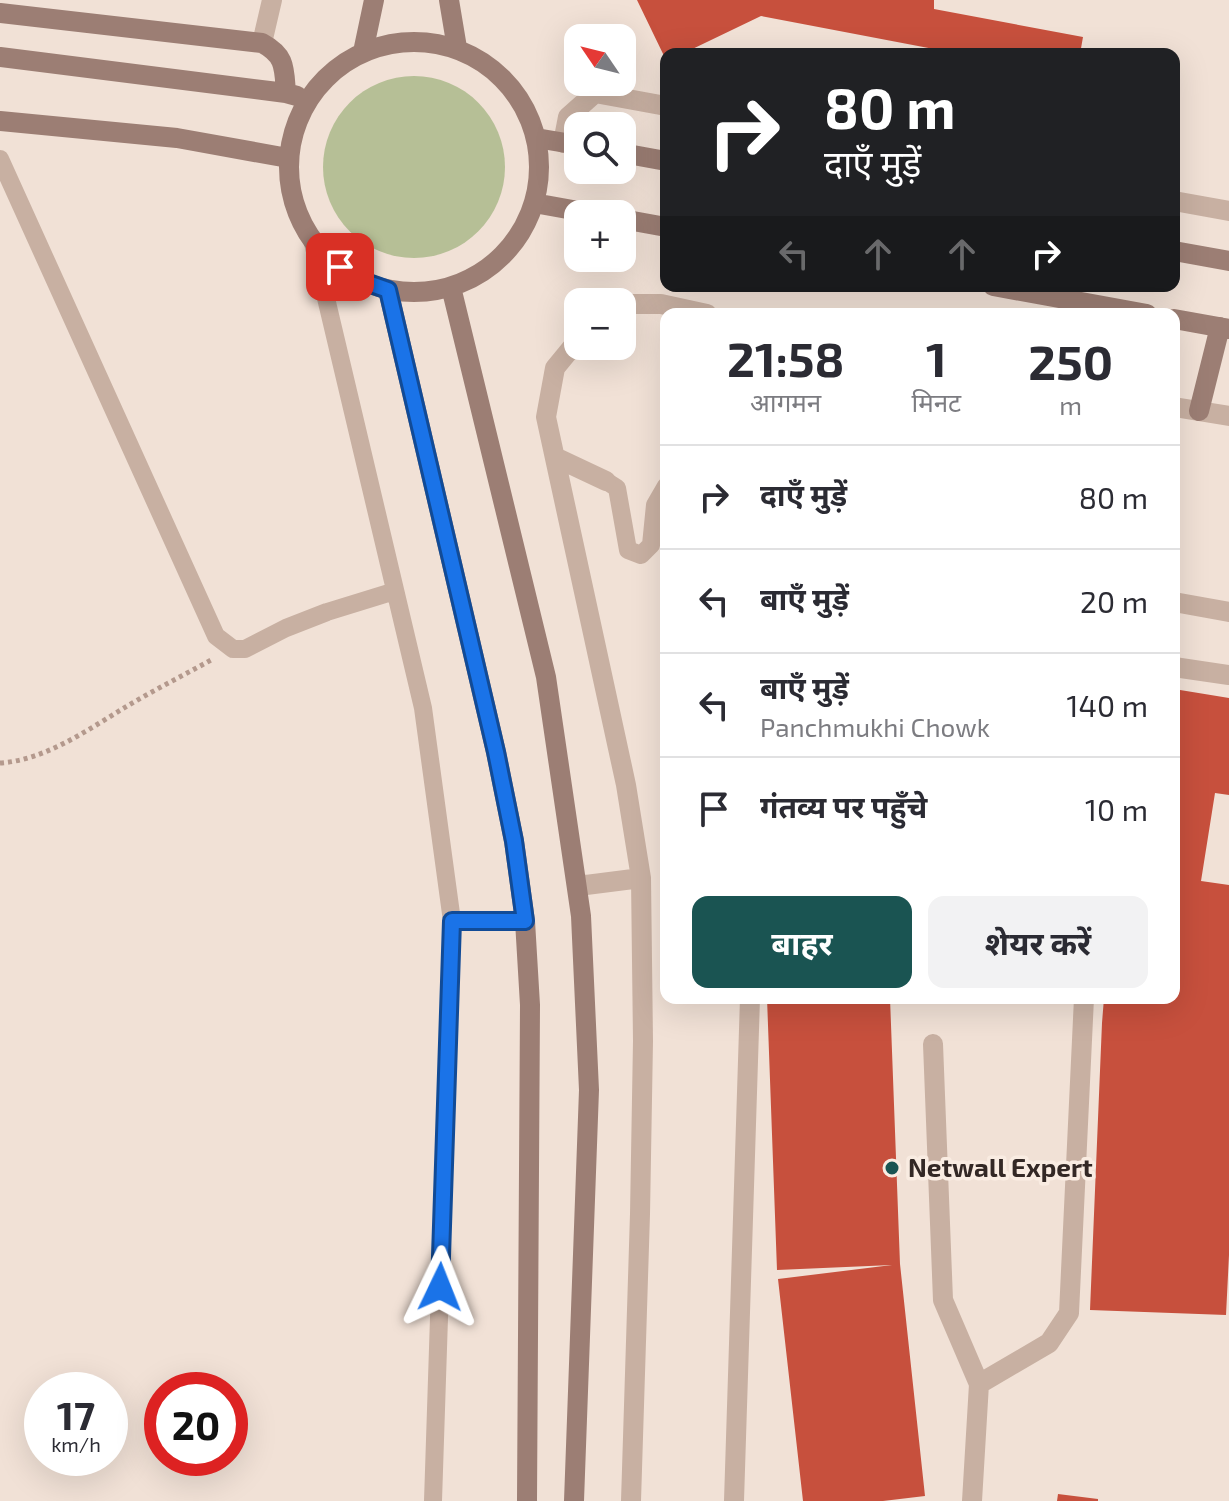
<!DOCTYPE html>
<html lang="hi">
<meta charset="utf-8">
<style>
:root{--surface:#fff;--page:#f2f2f3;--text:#2b2b33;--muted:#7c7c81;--line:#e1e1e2;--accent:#1a5452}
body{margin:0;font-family:"Exo 2","Noto Sans Devanagari",sans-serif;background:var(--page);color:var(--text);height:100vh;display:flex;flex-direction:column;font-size:30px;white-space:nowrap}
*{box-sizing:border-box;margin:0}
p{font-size:26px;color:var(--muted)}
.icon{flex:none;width:44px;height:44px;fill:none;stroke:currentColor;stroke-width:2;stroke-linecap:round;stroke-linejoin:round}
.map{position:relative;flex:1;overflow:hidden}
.sheet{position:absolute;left:660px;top:308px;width:520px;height:696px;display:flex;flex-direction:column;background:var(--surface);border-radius:16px;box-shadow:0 8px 32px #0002}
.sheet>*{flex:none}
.guide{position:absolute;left:660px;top:48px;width:520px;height:244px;border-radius:16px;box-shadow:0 8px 32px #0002;background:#202124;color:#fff;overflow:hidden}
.needle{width:52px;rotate:305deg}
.fabs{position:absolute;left:564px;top:24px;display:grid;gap:16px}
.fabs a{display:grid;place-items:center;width:72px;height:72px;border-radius:16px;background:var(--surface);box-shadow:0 8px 32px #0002;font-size:40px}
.speed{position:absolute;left:24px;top:1372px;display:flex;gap:16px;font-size:40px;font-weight:700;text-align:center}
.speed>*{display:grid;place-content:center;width:104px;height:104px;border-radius:50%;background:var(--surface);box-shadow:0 8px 32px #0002;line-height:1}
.speed small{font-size:20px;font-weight:400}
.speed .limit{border:12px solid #d22;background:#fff;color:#111}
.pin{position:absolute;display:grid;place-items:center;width:68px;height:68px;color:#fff;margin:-34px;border-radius:16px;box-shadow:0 4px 12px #0006}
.me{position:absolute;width:88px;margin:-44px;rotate:2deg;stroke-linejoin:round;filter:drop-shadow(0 0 6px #0008)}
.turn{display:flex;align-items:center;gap:28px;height:168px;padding:0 32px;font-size:36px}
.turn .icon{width:104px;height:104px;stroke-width:2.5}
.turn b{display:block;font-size:56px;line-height:68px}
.lanes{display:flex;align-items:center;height:76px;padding:0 32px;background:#0003;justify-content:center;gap:40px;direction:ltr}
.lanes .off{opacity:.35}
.eta{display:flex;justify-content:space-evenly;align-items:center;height:136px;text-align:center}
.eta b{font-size:48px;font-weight:700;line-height:56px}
.primary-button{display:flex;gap:16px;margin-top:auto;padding:16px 32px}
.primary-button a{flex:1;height:92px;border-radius:16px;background:var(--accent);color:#fff;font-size:32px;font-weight:700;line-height:92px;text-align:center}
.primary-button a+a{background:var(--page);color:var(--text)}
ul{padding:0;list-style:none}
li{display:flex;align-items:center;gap:24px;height:104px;padding:0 32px;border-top:2px solid var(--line)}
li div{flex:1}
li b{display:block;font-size:30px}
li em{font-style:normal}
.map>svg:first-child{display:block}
</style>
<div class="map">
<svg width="1229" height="1501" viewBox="0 0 1229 1501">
<rect width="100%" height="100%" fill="#f1e1d6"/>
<path fill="#b6bf96" d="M323 167a91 91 0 1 1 182 0a91 91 0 1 1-182 0Z"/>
<path fill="#c7503d" d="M637,0H934V9L1083,37L1080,54H960L761,16L682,54H666V60Z
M1174,689L1229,698V795L1215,793L1201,881L1229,885V1255L1226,1315L1090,1310L1102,1023L1104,998H1174Z
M767,998H890L900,1264L925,1496L883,1501H803L778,1279L892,1265L777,1270Z
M1058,1494L1098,1499V1501H1057Z"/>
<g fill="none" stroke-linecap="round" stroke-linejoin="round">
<path stroke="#b4998d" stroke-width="5" stroke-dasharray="4 4" stroke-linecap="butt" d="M0,763C47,760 90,728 129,705C156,689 184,675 211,660"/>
<path stroke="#c8b0a2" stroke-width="18" d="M0,159L216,636L233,649H245L286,628L327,612L395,591
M312,239L423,708L452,921L433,1501
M606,481L617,488L628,550L641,555L651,545L655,505L666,486
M452,921H525"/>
<path stroke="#c8b0a2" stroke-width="20" d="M262,43L272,0
M563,143L568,117L595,93L666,106
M1174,201L1229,211
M622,306L626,304H661L707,314
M578,340L555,368L546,417L626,785L641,878L643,1041L640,1214L631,1501
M1174,407L1229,416
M555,457L606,481
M1174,602L1229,612
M1174,667L1229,675
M577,884L586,885L641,878
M933,1044L943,1300L979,1384
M734,1501L750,998
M972,1501L979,1384L1049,1343L1069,1313L1084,998"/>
<path stroke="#9c7e74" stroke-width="20" d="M449,0L457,48
M0,13L262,43C286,56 284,68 286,93
M289 167a125 125 0 1 1 250 0a125 125 0 1 1-250 0Z
M363,52L374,0
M0,57L286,93L297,96
M0,121L177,138L288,158
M536,138L578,145
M622,153L666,161
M534,203L595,214
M622,219L666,227
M1174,251L1229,261
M993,286L1147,314
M451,287L546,677L581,916L589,1090L574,1501
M388,290L496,752L514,841L525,921L530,1005L527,1501
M1174,319L1229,329
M1199,411L1220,327"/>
</g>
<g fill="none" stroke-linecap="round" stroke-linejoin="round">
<g stroke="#114b97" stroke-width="20">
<path id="route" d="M340,267L354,278L388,290L496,752L514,841L525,921H452L440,1287"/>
</g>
<use href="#route" stroke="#1a73e8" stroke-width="14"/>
</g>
<circle fill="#1a5452" stroke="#f9ece2" stroke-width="3" cx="892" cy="1168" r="8"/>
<g text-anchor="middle" stroke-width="7" stroke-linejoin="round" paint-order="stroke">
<g font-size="26" font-weight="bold" fill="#332825" stroke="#f9ece2" text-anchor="start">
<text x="908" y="1177">Netwall Expert</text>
</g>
</g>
</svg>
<div class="fabs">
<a><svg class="needle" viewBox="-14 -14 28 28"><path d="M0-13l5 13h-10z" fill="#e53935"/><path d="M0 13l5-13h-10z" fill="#7c7c81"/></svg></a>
<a><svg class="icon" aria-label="search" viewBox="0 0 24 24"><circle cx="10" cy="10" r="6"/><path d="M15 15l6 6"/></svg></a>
<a>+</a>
<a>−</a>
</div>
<div class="speed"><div>17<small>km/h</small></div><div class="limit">20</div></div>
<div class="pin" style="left:340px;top:267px;background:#d93025"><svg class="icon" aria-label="arrive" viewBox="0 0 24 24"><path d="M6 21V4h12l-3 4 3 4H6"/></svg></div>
<svg class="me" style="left:440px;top:1287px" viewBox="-20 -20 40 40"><path d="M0-17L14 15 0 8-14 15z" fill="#1a73e8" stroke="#fff" stroke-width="4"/></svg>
<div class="guide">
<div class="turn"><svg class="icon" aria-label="right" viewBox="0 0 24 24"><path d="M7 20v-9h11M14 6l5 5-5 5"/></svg><div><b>80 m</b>दाएँ मुड़ें</div></div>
<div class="lanes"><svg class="icon off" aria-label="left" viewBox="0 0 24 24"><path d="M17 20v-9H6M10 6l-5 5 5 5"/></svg><svg class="icon off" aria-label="ahead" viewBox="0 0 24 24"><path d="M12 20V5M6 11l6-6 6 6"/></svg><svg class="icon off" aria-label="ahead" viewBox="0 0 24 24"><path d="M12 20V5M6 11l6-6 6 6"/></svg><svg class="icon" aria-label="right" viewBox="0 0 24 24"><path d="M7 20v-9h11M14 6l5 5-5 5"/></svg></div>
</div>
<section class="sheet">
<div class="eta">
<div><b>21:58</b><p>आगमन</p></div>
<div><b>1</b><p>मिनट</p></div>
<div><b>250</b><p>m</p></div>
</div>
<ul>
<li><svg class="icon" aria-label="right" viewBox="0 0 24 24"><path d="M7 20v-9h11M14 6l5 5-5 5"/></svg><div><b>दाएँ मुड़ें</b></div><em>80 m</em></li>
<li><svg class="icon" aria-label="left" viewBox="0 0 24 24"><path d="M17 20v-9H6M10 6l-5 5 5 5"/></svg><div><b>बाएँ मुड़ें</b></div><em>20 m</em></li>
<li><svg class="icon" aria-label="left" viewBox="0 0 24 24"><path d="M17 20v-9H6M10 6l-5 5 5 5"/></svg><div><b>बाएँ मुड़ें</b><p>Panchmukhi Chowk</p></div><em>140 m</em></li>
<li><svg class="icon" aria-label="arrive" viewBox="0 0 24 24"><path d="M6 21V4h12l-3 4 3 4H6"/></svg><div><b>गंतव्य पर पहुँचे</b></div><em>10 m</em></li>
</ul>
<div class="primary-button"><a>बाहर</a><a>शेयर करें</a></div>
</section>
</div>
